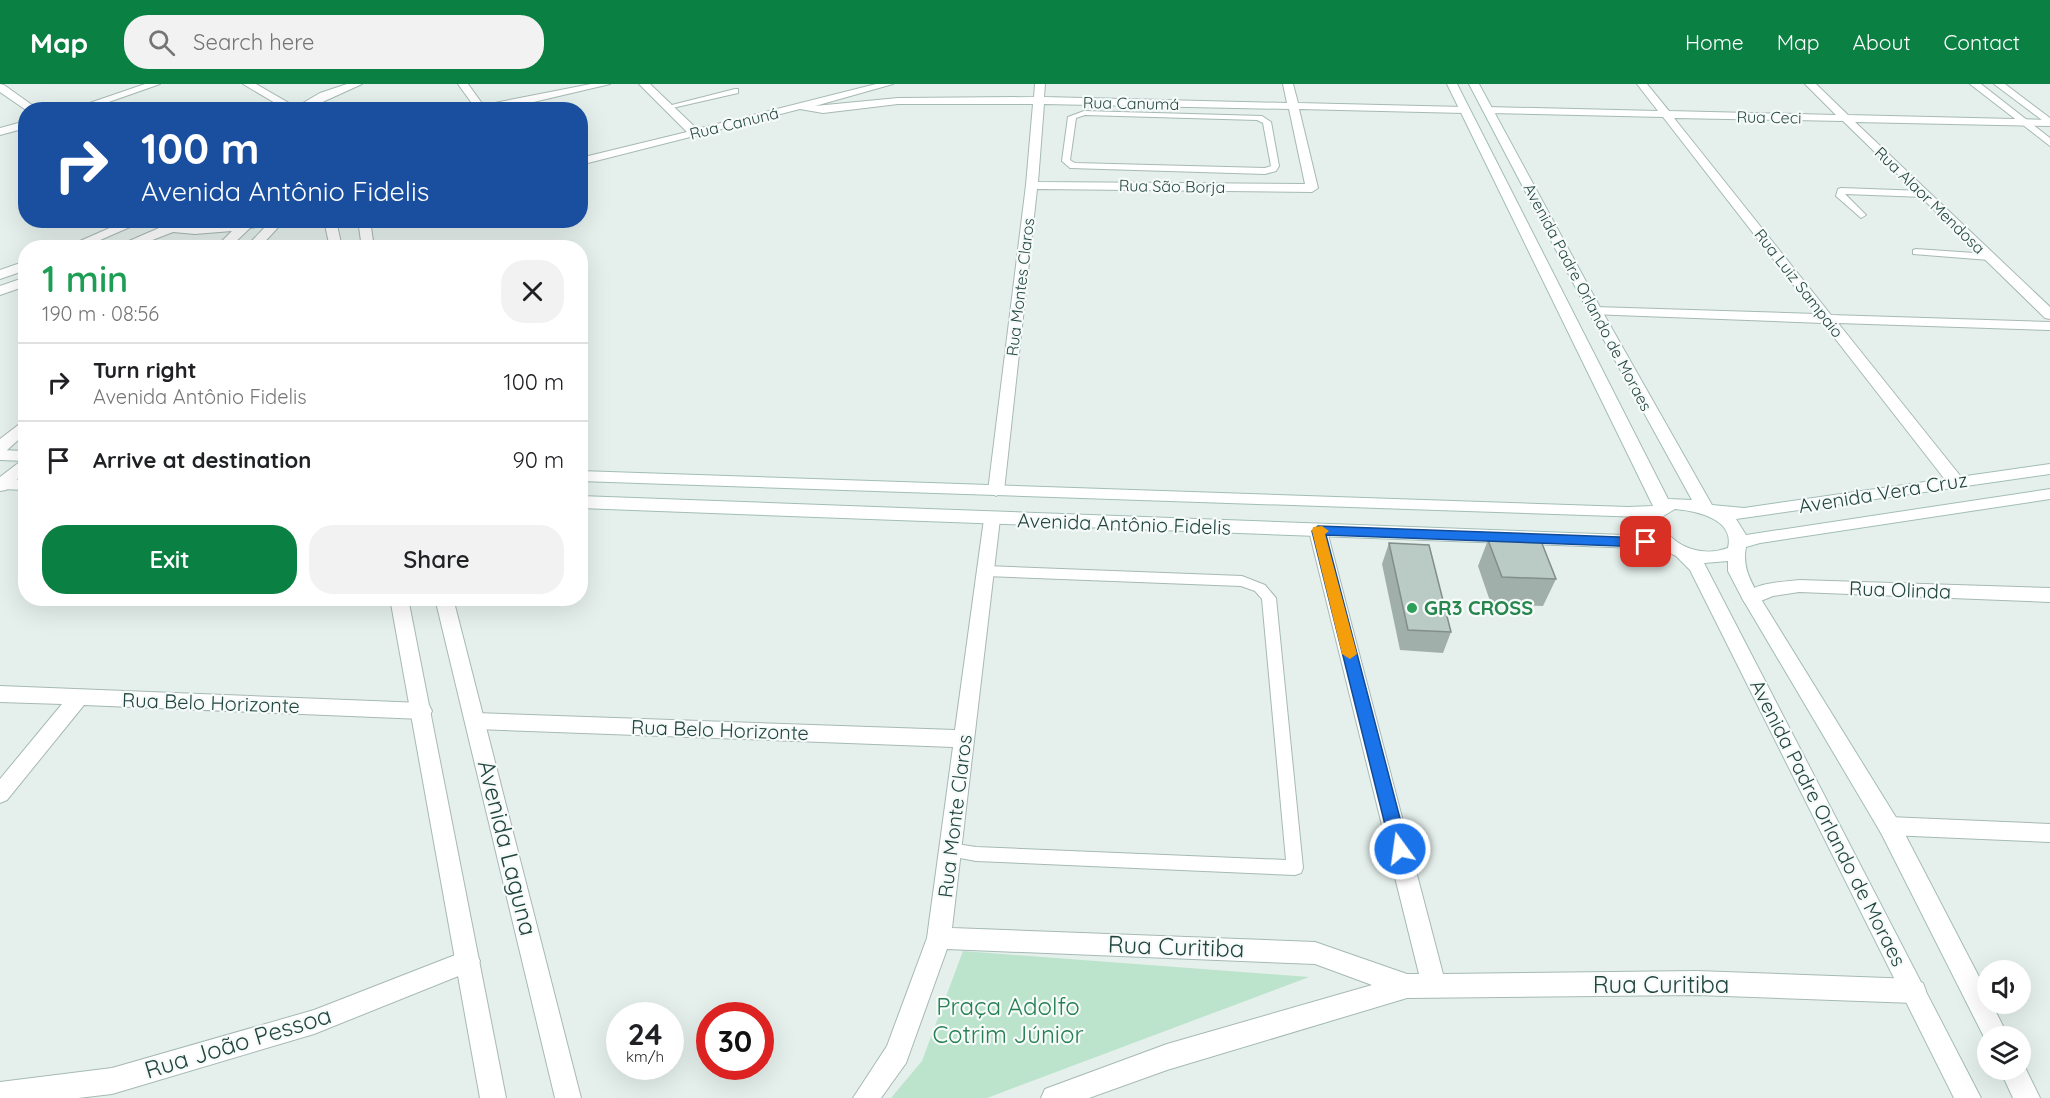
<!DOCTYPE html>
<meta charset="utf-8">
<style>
:root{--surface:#fff;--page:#f2f2f2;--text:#202124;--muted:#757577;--line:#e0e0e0;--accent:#0b8043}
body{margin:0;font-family:Quicksand,sans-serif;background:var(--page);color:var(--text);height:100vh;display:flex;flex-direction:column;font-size:22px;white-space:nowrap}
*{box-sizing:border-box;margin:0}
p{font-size:20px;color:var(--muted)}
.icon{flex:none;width:33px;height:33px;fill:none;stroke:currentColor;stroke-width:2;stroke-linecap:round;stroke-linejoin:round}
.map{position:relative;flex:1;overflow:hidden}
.sheet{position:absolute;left:18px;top:156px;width:570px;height:366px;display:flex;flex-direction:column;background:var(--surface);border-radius:24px;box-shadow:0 6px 24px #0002}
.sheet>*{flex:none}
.top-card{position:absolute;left:18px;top:18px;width:570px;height:126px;border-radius:24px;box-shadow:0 6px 24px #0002;background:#1a4fa0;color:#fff;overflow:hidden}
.controls{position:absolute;left:1977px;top:876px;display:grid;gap:12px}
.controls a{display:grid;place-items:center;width:54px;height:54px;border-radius:50%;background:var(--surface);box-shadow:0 6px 24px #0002;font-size:30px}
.speed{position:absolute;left:606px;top:918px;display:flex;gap:12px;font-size:30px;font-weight:700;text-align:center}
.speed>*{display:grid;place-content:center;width:78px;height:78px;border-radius:50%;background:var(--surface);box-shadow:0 6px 24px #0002;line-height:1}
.speed small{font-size:15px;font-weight:400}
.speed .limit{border:9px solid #d22;background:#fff;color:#111}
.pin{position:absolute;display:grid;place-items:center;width:51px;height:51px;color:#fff;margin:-26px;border-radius:12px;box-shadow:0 3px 9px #0006}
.me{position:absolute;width:66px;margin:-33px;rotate:346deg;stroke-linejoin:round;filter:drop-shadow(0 0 4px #0008)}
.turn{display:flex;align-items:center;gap:21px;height:126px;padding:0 24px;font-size:27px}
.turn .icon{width:78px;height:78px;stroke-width:2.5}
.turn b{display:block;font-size:42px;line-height:51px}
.round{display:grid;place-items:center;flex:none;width:63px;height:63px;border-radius:24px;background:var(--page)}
.summary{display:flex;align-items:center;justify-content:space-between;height:102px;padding:0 24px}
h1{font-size:36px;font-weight:600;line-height:45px;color:#1e9e55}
.action{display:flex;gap:12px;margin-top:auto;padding:12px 24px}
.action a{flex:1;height:69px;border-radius:24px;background:var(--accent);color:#fff;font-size:24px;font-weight:600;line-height:69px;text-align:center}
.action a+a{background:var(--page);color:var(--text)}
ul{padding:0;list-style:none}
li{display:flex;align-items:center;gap:18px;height:78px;padding:0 24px;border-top:2px solid var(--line)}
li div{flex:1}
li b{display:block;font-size:22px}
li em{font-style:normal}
header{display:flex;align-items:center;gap:36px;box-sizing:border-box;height:84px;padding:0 30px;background:var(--accent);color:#fff}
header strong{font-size:28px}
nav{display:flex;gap:33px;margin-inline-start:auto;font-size:21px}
.search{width:420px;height:54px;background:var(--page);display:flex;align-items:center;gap:15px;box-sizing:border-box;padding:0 21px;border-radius:24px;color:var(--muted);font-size:22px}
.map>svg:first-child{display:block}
</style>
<header>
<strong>Map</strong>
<div class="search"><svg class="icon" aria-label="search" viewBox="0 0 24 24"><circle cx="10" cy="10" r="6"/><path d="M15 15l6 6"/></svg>Search here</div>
<nav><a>Home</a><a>Map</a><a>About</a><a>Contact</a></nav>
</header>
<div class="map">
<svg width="2050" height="1014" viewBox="0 0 2050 1014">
<rect width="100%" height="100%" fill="#e5f0ec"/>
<path fill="#bce3cb" d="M963,867L1309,893L987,1014H891L922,977Z"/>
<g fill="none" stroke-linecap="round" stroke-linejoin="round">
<g stroke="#a6b9b5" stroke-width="2">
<path id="service" d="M735,5H738V9L668,25L664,23Z
M1084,27L1262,32L1271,38L1279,82L1276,87L1265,90L1070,84L1062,77L1068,33ZM1085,31L1257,36L1263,39L1271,82L1265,84L1075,79L1070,76L1076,34Z
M1841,104L1924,107L1928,110L1924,113L1845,110L1866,131L1861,134L1836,112L1838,105Z
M1916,165L1989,170L1994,173L1989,176L1913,170V166Z
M986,482L1242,492L1265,501L1276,514L1303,784L1301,789L1295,791L976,777L944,771L942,766L944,761L950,759L976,763L1286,776L1262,515L1255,507L1241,502L986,492L979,487Z"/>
</g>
<g stroke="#a6b9b5" stroke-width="2">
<path id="minor" d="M0,0L4,1L39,26H26L0,8Z
M145,0H160L86,26H69Z
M243,0H256L301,26H287Z
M591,0H610L508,24H469Z
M639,0H650L697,45L876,0H893L815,22L898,14L1034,13L1035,0H1045L1044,13L1287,19L1283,0H1293L1298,19L1464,23L1469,26L1464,29L1299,25L1318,104L1312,108L1037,105L1004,407L996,412L988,407L1026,101L1033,20H898L823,29L800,25L580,81V74L687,48ZM1044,20L1289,25L1305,100L1038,98Z
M1637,0H1647L1669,27L1836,31L1805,0H1816L1848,31L2050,36V42L1855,38L2050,223V235L2045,234L1843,37L1674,34L1831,231L2050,238V246L1838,239L1962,394L1964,398L1962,402H1950L1823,239L1590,230V224L1595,223L1816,230L1663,33L1488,29L1483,26L1488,23L1658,27Z
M26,37V44L0,51V44Z
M992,429L1000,435L952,844L1315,858L1407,890H1419L1309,447L1318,441L1327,447L1443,890L1697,887L1914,895L1923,899L1926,907L1923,915L1914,919L1697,911L1407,914L1167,986L1089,1014H1041L1045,1005L1167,960L1372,901L1315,880L947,865L906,979L881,1014H853L887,962L927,854L953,663L476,645L469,643L466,637L469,631L476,629L955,646L984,435Z
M1799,496L2050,504V518L1799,508L1773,512L1751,521L1745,519L1742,514C1751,498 1783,498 1799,496Z
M0,602L422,619L429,621L432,627L429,633L422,635L84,621L7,716L0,719V695L62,620L0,618Z
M1889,733L2050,740V758L1889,751L1881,749L1878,742L1881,735Z
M468,866L476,869L480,877L476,885L314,950L112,1010L78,1014H0V998L112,984L314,926Z"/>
</g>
<g stroke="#a6b9b5" stroke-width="2">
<path id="tertiary" d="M347,0H362L305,26H291L320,9Z
M458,0H468L481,18L478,26H467L471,18Z
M1970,0H1981L2050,54V62Z
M1994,0H2005L2050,34V42Z
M128,136H146L82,164H64Z
M149,136L195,143L251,136H285L259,164H245L267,141L250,144L229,164H215L232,147L195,150L173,148L132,164H113L159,144Z
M324,136H336L342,164H330Z
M358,136H370L374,164H362Z
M26,177V186L0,195V186Z
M26,193V202L0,211V202Z
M26,335V349L6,367L0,368V355Z
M26,373V387L6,406L0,407V393Z
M390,514H408L506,1014H480Z
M435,514H453L581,1014H555Z"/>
</g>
<g stroke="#a2bdb7" stroke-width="2">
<path id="secondary" d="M1447,0H1457L1668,415L1692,416L1588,227L1469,0H1479L1602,227L1712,421L1744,424L2050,380V390L1736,435L1746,451L2050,405V415L1760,459L1746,463C1742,482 1750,496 1759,512L1897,735L1988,910V920H1992L2008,952H1988V961L1881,749L1742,514L1728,487V477L1704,479L1981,1014H1954L1690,486L1676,472L1662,465L580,424V412L1651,452L1644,433L580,397V387L1628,423L1653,422ZM1675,425C1697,427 1735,435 1728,464C1701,474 1668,462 1660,434Z
M0,366L26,367V377L0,376Z
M0,395L26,396V406L0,405Z
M2020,976L2022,977L2040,1014H2013L2000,986H2020Z"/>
</g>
<use href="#service" fill="#fff" fill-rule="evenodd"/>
<use href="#minor" fill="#fff" fill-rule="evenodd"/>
<use href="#tertiary" fill="#fff" fill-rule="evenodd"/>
<use href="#secondary" fill="#fff" fill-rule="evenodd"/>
</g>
<path fill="#a0afa9" d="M1488,456L1556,495L1543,522L1491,520L1478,482Z
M1389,459L1451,548L1443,569L1400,566L1382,480Z"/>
<path fill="#bacbc5" stroke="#828e8a" stroke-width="1.5" d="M1488,456L1541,457L1556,495L1502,493Z
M1389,459L1429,461L1451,548L1408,546Z"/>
<path fill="#1a73e8" stroke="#114b97" stroke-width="1.5" d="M1318,442L1646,454L1652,458L1646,463L1326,451L1408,765L1405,771L1400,773L1394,771L1391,765L1312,447Z"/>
<path fill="#f59e0b" d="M1322,442L1329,447L1325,450L1357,570L1350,575L1342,570L1312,447L1313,443Z"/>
<circle fill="#2e9e5b" stroke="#f6fbf9" stroke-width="2" cx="1412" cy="524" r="6"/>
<g text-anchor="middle" stroke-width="4.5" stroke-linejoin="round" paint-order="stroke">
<g font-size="16" fill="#21443f" stroke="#f6fbf9">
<text transform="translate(1131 19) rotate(1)" y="6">Rua Canumá</text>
<text transform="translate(1769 33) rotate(1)" y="6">Rua Ceci</text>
<text transform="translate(734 39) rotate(-14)" y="6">Rua Canuná</text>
<text transform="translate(1172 102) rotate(1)" y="6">Rua São Borja</text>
<text transform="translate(1930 116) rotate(44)" y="6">Rua Alaor Mendosa</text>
<text transform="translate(1799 199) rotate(52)" y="6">Rua Luiz Sampaio</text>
<text transform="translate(1020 203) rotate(-83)" y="6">Rua Montes Claros</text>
<text transform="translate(1588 213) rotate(62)" y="6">Avenida Padre Orlando de Moraes</text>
</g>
<g font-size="20" fill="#21443f" stroke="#f6fbf9">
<text transform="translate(1883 409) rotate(-9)" y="7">Avenida Vera Cruz</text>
<text transform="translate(1124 440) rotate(2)" y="7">Avenida Antônio Fidelis</text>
<text transform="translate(1900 506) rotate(2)" y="7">Rua Olinda</text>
<text transform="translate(211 619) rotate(2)" y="7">Rua Belo Horizonte</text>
<text transform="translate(720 646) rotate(2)" y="7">Rua Belo Horizonte</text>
<text transform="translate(955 732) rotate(-83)" y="7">Rua Monte Claros</text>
<text transform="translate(1828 739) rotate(63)" y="7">Avenida Padre Orlando de Moraes</text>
</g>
<g font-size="20" font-weight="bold" fill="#27864d" stroke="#f6fbf9" text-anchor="start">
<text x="1424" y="531">GR3 CROSS</text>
</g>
<g font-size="24" fill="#21443f" stroke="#f6fbf9">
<text transform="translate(507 764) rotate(76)" y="8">Avenida Laguna</text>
<text transform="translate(1176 863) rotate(2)" y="8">Rua Curitiba</text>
<text x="1661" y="909">Rua Curitiba</text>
<text transform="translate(238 959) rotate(-17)" y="8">Rua João Pessoa</text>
</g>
<g font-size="24" fill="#268053" stroke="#f6fbf9">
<text x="1008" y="931">Praça Adolfo<tspan x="1008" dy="28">Cotrim Júnior</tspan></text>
</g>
</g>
</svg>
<div class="controls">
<a><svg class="icon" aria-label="sound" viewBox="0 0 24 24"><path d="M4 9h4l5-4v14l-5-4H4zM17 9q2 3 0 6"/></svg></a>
<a><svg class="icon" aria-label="layers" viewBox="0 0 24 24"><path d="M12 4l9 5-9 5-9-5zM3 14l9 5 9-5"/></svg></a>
</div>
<div class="speed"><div>24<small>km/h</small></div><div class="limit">30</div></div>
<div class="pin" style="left:1646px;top:458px;background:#d93025"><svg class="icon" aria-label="arrive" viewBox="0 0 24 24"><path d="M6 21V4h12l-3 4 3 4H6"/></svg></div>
<svg class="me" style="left:1400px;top:765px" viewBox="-20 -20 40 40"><circle r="17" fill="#1a73e8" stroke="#fff" stroke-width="3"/><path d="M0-11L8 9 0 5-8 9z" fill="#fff"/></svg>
<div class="top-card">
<div class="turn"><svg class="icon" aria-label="right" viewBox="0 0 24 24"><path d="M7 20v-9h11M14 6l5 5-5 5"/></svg><div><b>100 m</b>Avenida Antônio Fidelis</div></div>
</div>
<section class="sheet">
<div class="summary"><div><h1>1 min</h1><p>190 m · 08:56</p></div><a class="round"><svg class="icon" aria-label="close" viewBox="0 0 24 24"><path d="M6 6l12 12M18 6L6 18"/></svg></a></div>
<ul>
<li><svg class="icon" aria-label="right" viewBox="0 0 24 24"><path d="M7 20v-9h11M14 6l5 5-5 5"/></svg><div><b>Turn right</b><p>Avenida Antônio Fidelis</p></div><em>100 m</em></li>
<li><svg class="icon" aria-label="arrive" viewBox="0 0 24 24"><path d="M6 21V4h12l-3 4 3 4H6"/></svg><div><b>Arrive at destination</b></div><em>90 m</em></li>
</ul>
<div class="action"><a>Exit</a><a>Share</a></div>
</section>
</div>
